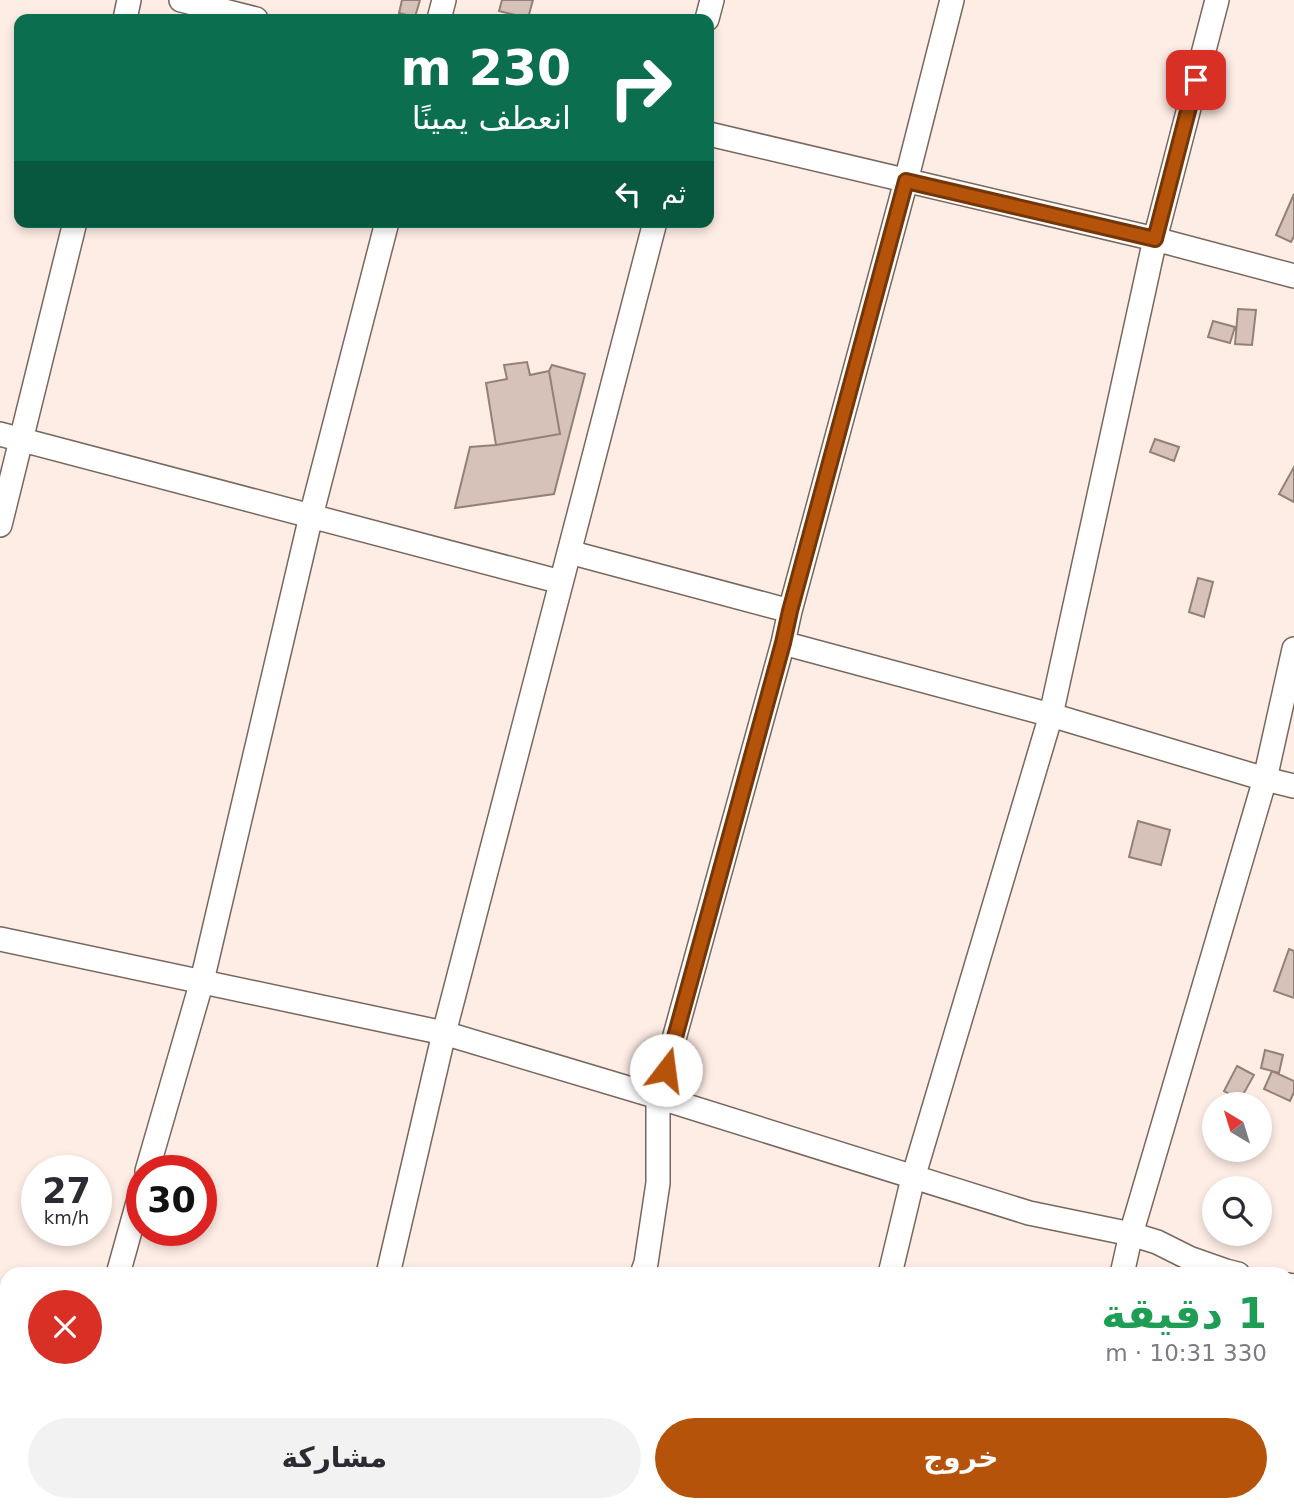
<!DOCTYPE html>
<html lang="ar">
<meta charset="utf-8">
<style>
:root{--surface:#fff;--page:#f2f2f3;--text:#2b2b33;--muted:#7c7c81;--accent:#b45309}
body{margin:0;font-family:"DejaVu Sans","Noto Naskh Arabic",sans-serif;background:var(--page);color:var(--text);direction:rtl;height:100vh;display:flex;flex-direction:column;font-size:26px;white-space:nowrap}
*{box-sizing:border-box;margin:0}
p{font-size:23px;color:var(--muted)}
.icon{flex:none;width:38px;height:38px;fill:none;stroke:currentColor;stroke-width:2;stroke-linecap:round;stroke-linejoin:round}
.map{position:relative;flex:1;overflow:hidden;direction:ltr}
.panel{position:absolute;left:0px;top:1267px;width:1295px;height:245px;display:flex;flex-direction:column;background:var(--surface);border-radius:21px 21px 0 0;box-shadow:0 4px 10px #0003;direction:rtl}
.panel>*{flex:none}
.guide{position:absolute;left:14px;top:14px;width:700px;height:214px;border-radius:14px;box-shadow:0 4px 10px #0003;direction:rtl;background:#0b6e4f;color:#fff;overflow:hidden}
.needle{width:46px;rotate:322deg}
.buttons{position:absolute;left:1202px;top:1092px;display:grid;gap:14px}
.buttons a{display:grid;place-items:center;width:70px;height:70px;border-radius:50%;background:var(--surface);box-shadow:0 4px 10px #0003;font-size:35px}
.speed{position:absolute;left:21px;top:1155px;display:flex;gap:14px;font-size:35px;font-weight:700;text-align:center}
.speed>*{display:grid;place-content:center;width:91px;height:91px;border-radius:50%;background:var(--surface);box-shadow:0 4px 10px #0003;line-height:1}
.speed small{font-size:18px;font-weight:400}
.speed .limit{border:10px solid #d22;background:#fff;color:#111}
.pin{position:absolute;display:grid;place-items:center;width:60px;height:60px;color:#fff;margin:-30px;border-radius:14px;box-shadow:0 4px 10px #0006}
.me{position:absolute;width:77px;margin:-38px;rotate:15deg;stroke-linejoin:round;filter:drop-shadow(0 0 5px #0008)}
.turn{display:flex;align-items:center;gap:24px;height:147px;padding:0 28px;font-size:32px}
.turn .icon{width:91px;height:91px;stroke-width:2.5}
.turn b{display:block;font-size:49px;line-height:60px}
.then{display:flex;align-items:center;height:66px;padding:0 28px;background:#0003;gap:14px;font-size:26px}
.round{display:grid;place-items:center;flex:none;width:74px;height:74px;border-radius:37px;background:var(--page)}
.overview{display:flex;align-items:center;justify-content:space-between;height:119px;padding:0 28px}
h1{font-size:42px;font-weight:600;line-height:52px;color:#1e9e55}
.primary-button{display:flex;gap:14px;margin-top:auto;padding:14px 28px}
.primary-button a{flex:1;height:80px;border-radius:42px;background:var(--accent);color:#fff;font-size:28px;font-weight:600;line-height:80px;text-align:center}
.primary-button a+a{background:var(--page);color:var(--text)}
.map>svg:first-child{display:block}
</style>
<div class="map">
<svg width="1294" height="1512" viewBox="0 0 1294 1512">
<rect width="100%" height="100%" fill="#feede5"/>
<path fill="#d6c2b8" stroke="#938077" stroke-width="2" d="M402,0H420L415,17L399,13Z
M502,0H533L528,18L499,11Z
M1294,194V236L1291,242L1276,235Z
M1238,309L1256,310L1252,345L1235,344Z
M1213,321L1235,327L1230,343L1208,337Z
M527,362L530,375L549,371L560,434L496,445L486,383L507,379L504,365Z
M552,365L585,374L554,494L455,508L470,447L496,445L560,434L549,371Z
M1155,439L1179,447L1174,461L1150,452Z
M1294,467V502L1279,494Z
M1198,578L1213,582L1204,617L1189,612Z
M1138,821L1170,830L1161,865L1129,857Z
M1289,949L1294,951V998L1274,991Z
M1265,1050L1283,1055L1279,1073L1261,1068Z
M1237,1066L1254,1075L1240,1100L1224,1091Z
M1272,1071L1294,1081V1092L1290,1101L1264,1089Z"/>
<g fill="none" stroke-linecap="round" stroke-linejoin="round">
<g stroke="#79675e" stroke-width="26">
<path id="minor" d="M181,0L256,19
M125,19L129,0
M439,19L444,0
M707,19L712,0
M709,134L1155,239L1294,276
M0,434L561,582
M0,525L75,222
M569,552L790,611
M783,643L1051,715L1265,779L1294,786
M0,939L444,1033L658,1097L1029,1213L1131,1234L1157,1242L1189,1258L1226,1271L1238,1274
M147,1171L202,981L311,516L387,222
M118,1274L142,1188
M388,1274L444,1033L655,222
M642,1274L646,1263L658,1183V1097L783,643L790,611L906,181L952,0
M890,1274L913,1178L1051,715L1155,239L1217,0
M1122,1274L1131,1234L1265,779L1294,649
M1288,1285L1294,1286
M0,1460L7,1462
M206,1505L239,1512
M57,1512L59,1505
M329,1512L331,1505
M556,1512L559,1505
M831,1512L832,1505
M1064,1512L1066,1505"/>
</g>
<use href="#minor" stroke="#fff" stroke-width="23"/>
</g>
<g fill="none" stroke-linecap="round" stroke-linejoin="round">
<g stroke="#753606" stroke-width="18">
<path id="route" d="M666,1070L783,643L790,611L906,181L1155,239L1196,80"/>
</g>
<use href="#route" stroke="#b45309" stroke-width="12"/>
</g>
</svg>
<div class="buttons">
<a><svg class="needle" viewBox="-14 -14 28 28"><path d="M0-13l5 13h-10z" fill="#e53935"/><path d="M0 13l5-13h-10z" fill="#7c7c81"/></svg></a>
<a><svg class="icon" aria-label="search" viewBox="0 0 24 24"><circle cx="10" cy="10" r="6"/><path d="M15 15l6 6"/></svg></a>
</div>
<div class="speed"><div>27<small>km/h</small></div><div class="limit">30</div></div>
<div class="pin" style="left:1196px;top:80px;background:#d93025"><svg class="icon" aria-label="arrive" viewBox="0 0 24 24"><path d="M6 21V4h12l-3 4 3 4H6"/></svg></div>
<svg class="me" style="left:666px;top:1070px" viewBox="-20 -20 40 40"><circle r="19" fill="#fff"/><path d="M0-13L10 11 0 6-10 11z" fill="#b45309"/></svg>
<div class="guide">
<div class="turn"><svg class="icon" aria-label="right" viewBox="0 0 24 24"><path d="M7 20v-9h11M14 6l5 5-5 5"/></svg><div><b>230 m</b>انعطف يمينًا</div></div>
<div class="then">ثم<svg class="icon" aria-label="left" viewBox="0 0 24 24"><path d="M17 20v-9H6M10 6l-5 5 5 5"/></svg></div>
</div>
<section class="panel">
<div class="overview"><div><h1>1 دقيقة</h1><p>330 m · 10:31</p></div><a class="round" style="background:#d93025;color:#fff"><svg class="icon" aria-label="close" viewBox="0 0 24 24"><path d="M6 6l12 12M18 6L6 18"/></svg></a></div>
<div class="primary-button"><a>خروج</a><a>مشاركة</a></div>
</section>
</div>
